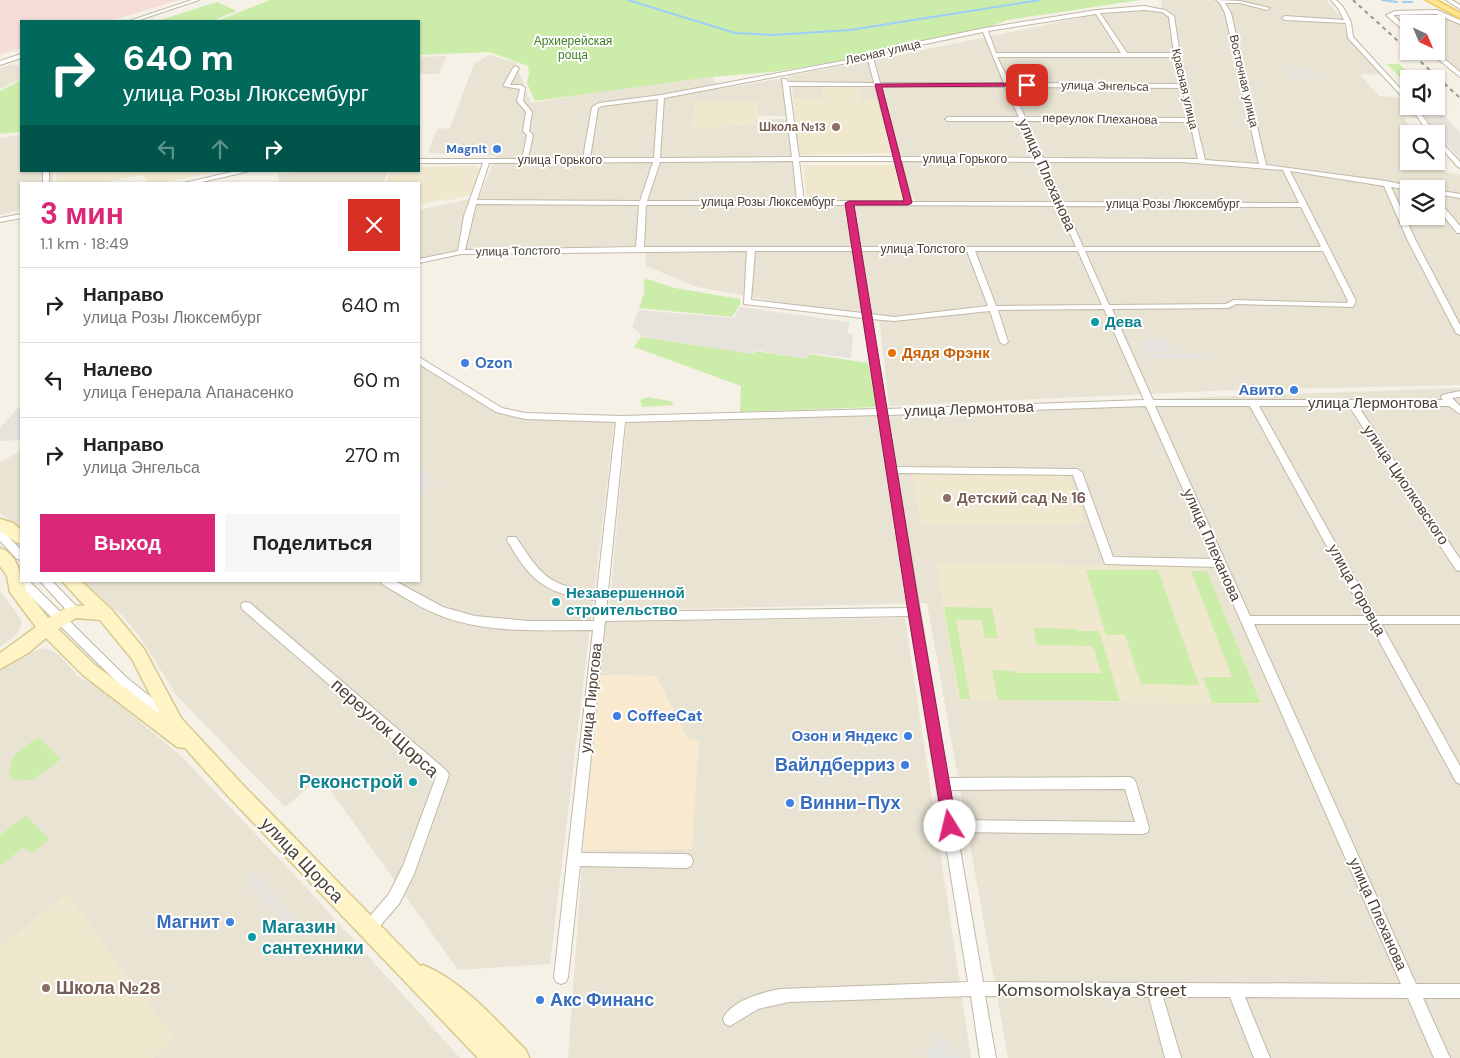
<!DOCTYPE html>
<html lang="ru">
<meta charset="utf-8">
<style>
:root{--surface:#fff;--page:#f6f6f6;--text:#222;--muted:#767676;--line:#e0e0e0;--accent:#db2777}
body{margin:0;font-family:"DM Sans",sans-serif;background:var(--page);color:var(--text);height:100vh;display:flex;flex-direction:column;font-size:19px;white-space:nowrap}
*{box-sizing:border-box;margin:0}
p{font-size:16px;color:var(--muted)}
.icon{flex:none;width:28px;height:28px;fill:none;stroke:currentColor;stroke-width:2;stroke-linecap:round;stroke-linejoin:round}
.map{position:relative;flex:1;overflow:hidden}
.sheet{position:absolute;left:20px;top:182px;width:400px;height:400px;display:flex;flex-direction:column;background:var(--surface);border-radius:0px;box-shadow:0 1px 4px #0004}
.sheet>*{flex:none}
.top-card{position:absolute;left:20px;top:20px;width:400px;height:152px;border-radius:0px;box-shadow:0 1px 4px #0004;background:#00695c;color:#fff;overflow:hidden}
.needle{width:32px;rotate:136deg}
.controls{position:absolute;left:1400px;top:15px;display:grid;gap:10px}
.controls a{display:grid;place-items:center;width:45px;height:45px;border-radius:0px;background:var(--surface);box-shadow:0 1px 4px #0004;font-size:25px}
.pin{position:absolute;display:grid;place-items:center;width:42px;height:42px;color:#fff;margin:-21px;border-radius:10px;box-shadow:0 2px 8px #0006}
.me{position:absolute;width:55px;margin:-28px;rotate:351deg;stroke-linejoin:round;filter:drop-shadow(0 0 4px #0008)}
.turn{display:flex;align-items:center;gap:18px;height:105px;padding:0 20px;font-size:22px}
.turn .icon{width:65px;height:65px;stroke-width:2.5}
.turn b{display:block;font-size:35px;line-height:42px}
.lanes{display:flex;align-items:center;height:48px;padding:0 20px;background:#0003;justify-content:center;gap:25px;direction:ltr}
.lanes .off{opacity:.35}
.round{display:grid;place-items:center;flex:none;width:52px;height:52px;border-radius:0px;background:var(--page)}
.summary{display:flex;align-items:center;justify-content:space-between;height:85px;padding:0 20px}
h1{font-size:30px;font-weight:700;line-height:38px;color:var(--accent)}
.button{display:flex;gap:10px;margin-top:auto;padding:10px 20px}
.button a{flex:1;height:58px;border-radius:0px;background:var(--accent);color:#fff;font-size:20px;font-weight:700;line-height:58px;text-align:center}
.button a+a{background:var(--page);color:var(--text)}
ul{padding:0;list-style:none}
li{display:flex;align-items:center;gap:15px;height:75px;padding:0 20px;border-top:1px solid var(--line)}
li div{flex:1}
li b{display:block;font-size:19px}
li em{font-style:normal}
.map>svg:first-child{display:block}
</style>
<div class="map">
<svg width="1460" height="1058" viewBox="0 0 1460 1058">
<rect width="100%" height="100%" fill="#f5f1e6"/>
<path fill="#e9e3d3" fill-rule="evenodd" d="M1161,0H1326L1343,19L1347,37L1382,75L1359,74L1379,96L1405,98L1409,106H1411L1421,118L1403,117L1416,134H1409V161L1436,160L1446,172L1460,175V385L1233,390L889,406L879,316L799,306L697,287L646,266L645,246L465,249L419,260V210L479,197L496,156L428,153L437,129L450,128L474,64L489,55L515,62L531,103L710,74L720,89L784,78L786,116H758L756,101L718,129L726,126L757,125L758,120L786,119L799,200L916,202L898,164L886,101L875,60L1094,15L1162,8ZM1409,189H1436V216H1409Z
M1450,19L1460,25V72L1436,51V24H1409V28L1400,21Z
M446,56L439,74H419V57Z
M869,61L877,84H790L788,76Z
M14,64L21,69V78L0,89V68Z
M792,87H822V99H793Z
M858,87L878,88L882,100L861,101Z
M21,135V171H53V184H21V210L0,215V138Z
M309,171H388L383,184H279L278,174Z
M419,363L501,412L615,417L550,964L458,970L321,777L285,807L176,695L142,640L124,617L81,581H419V495L436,481L419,467Z
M1460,388V1058H1008L927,603L609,611L627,418Z
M21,451V529L0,513V462Z
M0,591L21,619V626L18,633L0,647Z
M905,618L971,1058H568L583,850L692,849L688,739L656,676L601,675L604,622Z
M43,648L53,651L59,655L79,677L99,687L182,757L305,886L460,1058H0V669L20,656Z"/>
<path fill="#f9e9cf" d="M1440,14L1450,19L1400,21L1394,15Z
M601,675L656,676L688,739L699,741L692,849L583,850Z"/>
<path fill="#e7e2db" d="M1415,106H1436L1460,133V159L1427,122L1426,117Z
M740,307L850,322L847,333L853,334L851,358L810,353L807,359L755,350L752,354L643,337L632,326L639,310L734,318Z
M21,405V440L0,441V428Z
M419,467L436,481L419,495Z"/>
<path fill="#efe7ce" d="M822,87H858L861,101L882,100L893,153L798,155L793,99H822Z
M694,101H756L758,125L726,126L718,129L692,128Z
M803,165H895L904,201H807Z
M476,166L481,170L471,195L446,201V199L419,205V184H385L391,171H419V167Z
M57,171H219L156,184H147L145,174L96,184H56Z
M911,472L1068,474L1086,524H921Z
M936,563L1206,566L1263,705L958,700Z
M67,893L136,988L175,1038L153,1058H0V947Z"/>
<path fill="#f6ddd8" d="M0,0H179L109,21H21V48L0,55Z"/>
<path fill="#ccedaa" d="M270,0H1140L1007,20L981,30L880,50L870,56L773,72L709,77L535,101L527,83L529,73L528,66L489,52L419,55V21H217Z
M217,2L237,11L211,21H157Z
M1387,64H1399L1415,79H1409V87Z
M21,80V132L0,134V91Z
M647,279L675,288L740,299V305L732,317L639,308L644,293V280Z
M641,337L753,354L755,351L807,359L810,354L868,363L876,407L740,412L741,386L634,347Z
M648,397L670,401L674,405L642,407L640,400Z
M1086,570H1158L1199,685L1141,684L1125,635H1106Z
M1191,571H1207L1261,703H1212L1203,677H1232Z
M944,607L992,608L998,638H985L981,620H956L970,699H960Z
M1033,628L1077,629L1078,631H1099L1120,701L998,700L992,670L1015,671L1016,673H1101L1093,646L1037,645Z
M38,737L61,759L32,780L10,779C8,753 19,751 38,737Z
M26,816L49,839L32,853L23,848L0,865V835Z"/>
<path fill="#e5e3de" d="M1289,68L1310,69L1318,79H1294Z
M1165,338L1172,351L1146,352L1140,339Z
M1202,353L1205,359H1150L1147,354Z
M253,872L297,919L289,926L245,880Z
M941,1037L946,1040L963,1058H930L926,1054L934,1040Z"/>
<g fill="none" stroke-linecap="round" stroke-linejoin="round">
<path stroke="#9ccef7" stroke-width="2" d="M628,0L735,33L773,35L850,30L1040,0
M1382,0L1397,2
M1403,2H1412"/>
<g stroke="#c1b9a7" stroke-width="2">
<path id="minor" d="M192,0H199L136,21H129Z
M1216,0L1240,1L1270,8L1267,10L1240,3H1225L1231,13L1266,165L1386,181L1420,188L1421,189L1409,190L1391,187L1416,241L1460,325V335L1456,333L1408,241L1384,186L1290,171L1356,301L1353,307L1236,304L1228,308L1112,309L1153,400H1443L1441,397L1442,395L1460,391V397L1452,398L1460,406V414L1449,406H1358L1460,559V571L1456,570L1349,406H1259L1376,616H1460V624H1381L1460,766V784L1456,782L1370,624H1254L1416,984H1460V998H1423L1450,1058H1434L1408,998L1245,997L1270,1058H1254L1230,997H1163L1181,1058H1165L1149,997L985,996L996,1058H980L971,996L789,1002L758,1009L730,1026L725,1024L723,1019C730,1001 763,992 780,989L968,982L909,616L605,621L581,853L686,854L691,856L693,861L691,866L686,868L580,866L568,977L566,982L561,984L556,982L554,977L593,630C543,630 491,634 444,617C422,609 402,596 382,584L381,581H395L443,607L475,616L528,621H594L596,600C547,594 532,584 507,540L508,537H516C542,577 549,586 597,592L616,422L525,419L496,412L419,364V357L502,408L525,413L621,416L877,409L863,318L744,304L747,251L461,254L419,263V259L458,251L464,216L483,163H419V159H522L527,135L523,131L526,112L517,101L520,89L503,86L513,68L516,66L519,68L510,85H521L525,88L523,101L532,112L529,131L533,135L528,158H583L592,107L599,103L661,95L869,56L884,49L985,28L1097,10L1144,6L1165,10L1174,16L1180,55L1205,160L1259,164L1225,13L1220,3ZM1144,10L1162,12L1169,17L1174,53H1127L1100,13ZM1096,14L1121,53H996L988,31ZM983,32L1004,83H880L873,58L886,52ZM997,57H1175L1181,84L1010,83ZM868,59L874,83L788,82L786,79H782L792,157L660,158L664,98ZM789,86H875L894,157H799ZM881,86L1005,87L1019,117H948L945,119L948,121H1020L1037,158L900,157ZM1011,87L1182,88L1189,118L1025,117ZM658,99L654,158H590L598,108L602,106ZM1027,121L1190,122L1198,159L1043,158ZM793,161L797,201H647L660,162ZM799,161H895L905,201H804ZM901,161L1038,162L1056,202H912ZM653,162L640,201L477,200L489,163ZM1045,162H1182L1283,170L1299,203L1063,202ZM476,204L639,205L636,247L465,250ZM646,205H846L852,247H644ZM853,205L1058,206L1076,247H860ZM1065,206L1301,207L1321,247H1083ZM755,251H853L862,313L751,300ZM860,251H967L988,306L894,317L871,314ZM975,251H1078L1102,305L996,306ZM1085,251H1323L1348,301L1347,303L1234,300L1226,304L1109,305ZM1104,309L1144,400L886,409L871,319L894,321L990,311L1000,342L1004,345L1008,342L998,310ZM1146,406L1214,559L1113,557L1082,472L1077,469L896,467L887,415ZM1155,406H1250L1365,616H1250ZM878,415L908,608L606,612L625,422ZM897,473L1073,475L1105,564L1217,567L1401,984L983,982L957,832L1143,834L1148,832L1149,828L1136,783L1134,779L1130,777L948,778ZM1125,789L1135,822L955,820L950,790Z
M1331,0H1336L1343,7L1351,22L1353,37L1409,98V104L1348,38L1346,23L1285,20L1282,18L1285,16L1344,20L1338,8Z
M1446,0H1452L1460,5V9Z
M1437,10L1460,20V24L1436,14L1393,15L1409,30V35L1386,15L1395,11Z
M1428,51H1435L1460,72V77Z
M21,54V58L0,65V61Z
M1410,106H1416L1435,134H1429Z
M1436,136L1460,162V168L1458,167L1436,142Z
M43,171H49V184H43Z
M236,171H250L193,184H179Z
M1436,190L1460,194V198L1436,194Z
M1436,199L1438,200L1460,226V233H1457L1436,206Z
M21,214V218L0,222V218Z
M0,531L4,532L21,550V560L17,559L0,541Z
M21,577V581H29L127,678L171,713L173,717L171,721L167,722L163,721L119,684L18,584L17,581Z
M40,581H52L78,608L79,611L78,614L74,615L70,614Z
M246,602L250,603L447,771L449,775L414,874L399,904L373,934L368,936L363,934L361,929L363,924L389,894L403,866L436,777L242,609L241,606L242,603Z"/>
</g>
<g stroke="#d8c991" stroke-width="3">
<path id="secondary" d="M0,519L13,523L21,530V544L16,542L0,531Z
M0,548C13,552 21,569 21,581H24L26,590L48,618C61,611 70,604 85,606L62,581H81L111,609L144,649L181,718L242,784L420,966L423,965C464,982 495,1020 526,1050L529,1058H478L228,796L185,748L177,747L83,675L46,638L28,653L0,669V653L36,627L10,592L7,576L0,566ZM76,618L100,620L132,659L160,714L95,665L58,629Z"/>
</g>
<g stroke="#efc959" stroke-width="3">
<path id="primary" d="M1426,0H1436L1460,13V18Z"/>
</g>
<use href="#minor" fill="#fff" fill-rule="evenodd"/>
<use href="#secondary" fill="#fff4c5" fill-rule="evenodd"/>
<use href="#primary" fill="#ffe594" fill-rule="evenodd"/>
<path stroke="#969696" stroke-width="2" stroke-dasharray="4 4" stroke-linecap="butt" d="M1353,0L1409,51
M1409,51L1460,98"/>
</g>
<path fill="#db2777" stroke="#8e194d" d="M1027,83H1029V86L882,87L912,203L908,205H854L919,606L957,826L955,831L950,833L945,831L943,826L907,606L845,203L849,201H904L875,84Z"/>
<g fill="#8d6e63" stroke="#fff" stroke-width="2">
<circle cx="836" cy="127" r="5"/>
<circle cx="947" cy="498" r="5"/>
<circle cx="46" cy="988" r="5"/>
</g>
<g fill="#3f7fe0" stroke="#fff" stroke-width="2">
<circle cx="497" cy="149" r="5"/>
<circle cx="465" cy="363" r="5"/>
<circle cx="1294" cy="390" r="5"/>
<circle cx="617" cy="716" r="5"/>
<circle cx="908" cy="736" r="5"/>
<circle cx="905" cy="765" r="5"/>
<circle cx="790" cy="803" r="5"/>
<circle cx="230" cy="922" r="5"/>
<circle cx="540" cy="1000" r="5"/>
</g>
<g fill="#0f9aa8" stroke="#fff" stroke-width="2">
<circle cx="1095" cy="322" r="5"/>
<circle cx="556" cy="602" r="5"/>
<circle cx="413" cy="782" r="5"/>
<circle cx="252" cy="937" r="5"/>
</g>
<circle fill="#e8710a" stroke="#fff" stroke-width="2" cx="892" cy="353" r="5"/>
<g text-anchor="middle" stroke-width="4" stroke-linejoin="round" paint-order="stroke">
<g font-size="12" fill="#418022" stroke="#fff">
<text x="573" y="45">Архиерейская<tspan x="573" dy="14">роща</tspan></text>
</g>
<g font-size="12" fill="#484134" stroke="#fff">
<text transform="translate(883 52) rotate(-13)" y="4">Лесная улица</text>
<text transform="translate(1244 81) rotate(77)" y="4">Восточная улица</text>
<text transform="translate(1105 86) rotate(1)" y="4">улица Энгельса</text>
<text transform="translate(1185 89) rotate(77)" y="4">Красная улица</text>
<text transform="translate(1100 119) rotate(1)" y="4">переулок Плеханова</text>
<text x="965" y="163">улица Горького</text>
<text x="560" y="164">улица Горького</text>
<text x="768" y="206">улица Розы Люксембург</text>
<text x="1173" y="208">улица Розы Люксембург</text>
<text x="923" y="253">улица Толстого</text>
<text transform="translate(518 251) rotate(-1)" y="4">улица Толстого</text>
</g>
<g font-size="12" font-weight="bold" fill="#785e54" stroke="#fff" text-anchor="end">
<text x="826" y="131">Школа №13</text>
</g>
<g font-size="12" font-weight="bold" fill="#366cbe" stroke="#fff" text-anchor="end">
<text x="487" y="153">Magnit</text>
</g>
<g font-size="15" fill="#484134" stroke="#fff">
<text transform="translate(1047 175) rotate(66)" y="5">улица Плеханова</text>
<text x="1373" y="408">улица Лермонтова</text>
<text transform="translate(969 409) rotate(-2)" y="5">улица Лермонтова</text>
<text transform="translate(1406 485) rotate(56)" y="5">улица Циолковского</text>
<text transform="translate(1212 545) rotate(66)" y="5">улица Плеханова</text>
<text transform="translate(1357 590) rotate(61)" y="5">улица Горовца</text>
<text transform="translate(591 698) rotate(-84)" y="5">улица Пирогова</text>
<text transform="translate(1378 914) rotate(66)" y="5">улица Плеханова</text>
</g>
<g font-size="15" font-weight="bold" fill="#0d838f" stroke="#fff" text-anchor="start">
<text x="1105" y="327">Дева</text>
<text x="566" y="598">Незавершенной<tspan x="566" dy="17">строительство</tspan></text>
</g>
<g font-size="15" font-weight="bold" fill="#c56008" stroke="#fff" text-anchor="start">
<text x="902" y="358">Дядя Фрэнк</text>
</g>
<g font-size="15" font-weight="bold" fill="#366cbe" stroke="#fff" text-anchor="start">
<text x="475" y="368">Ozon</text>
<text x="1284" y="395" text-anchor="end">Авито</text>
<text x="627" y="721">CoffeeCat</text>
<text x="898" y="741" text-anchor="end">Озон и Яндекс</text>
</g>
<g font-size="15" font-weight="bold" fill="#785e54" stroke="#fff" text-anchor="start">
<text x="957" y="503">Детский сад № 16</text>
</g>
<g font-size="18" fill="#484134" stroke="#fff">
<text transform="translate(385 728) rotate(42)" y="6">переулок Щорса</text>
<text transform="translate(302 860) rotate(46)" y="6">улица Щорса</text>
<text x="1092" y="996">Komsomolskaya Street</text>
</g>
<g font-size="18" font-weight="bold" fill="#366cbe" stroke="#fff" text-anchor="end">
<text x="895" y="771">Вайлдберриз</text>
<text x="800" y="809" text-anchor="start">Винни-Пух</text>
<text x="220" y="928">Магнит</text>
<text x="550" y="1006" text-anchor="start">Акс Финанс</text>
</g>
<g font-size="18" font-weight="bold" fill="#0d838f" stroke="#fff" text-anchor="end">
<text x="403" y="788">Реконстрой</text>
<text x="262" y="933" text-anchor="start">Магазин<tspan x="262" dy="21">сантехники</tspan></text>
</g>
<g font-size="18" font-weight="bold" fill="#785e54" stroke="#fff" text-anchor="start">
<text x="56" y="994">Школа №28</text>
</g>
</g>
</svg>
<div class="controls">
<a><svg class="needle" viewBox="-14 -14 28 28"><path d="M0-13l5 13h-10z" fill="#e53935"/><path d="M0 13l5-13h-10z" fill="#767676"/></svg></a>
<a><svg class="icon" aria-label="sound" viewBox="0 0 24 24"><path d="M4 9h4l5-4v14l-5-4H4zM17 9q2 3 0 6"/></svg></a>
<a><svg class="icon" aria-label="search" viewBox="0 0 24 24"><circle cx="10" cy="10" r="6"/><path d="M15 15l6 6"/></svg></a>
<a><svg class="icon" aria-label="layers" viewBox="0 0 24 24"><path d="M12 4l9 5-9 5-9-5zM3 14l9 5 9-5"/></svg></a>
</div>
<div class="pin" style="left:1027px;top:85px;background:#d93025"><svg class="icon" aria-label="arrive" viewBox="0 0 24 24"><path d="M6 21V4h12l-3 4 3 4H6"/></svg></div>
<svg class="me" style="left:950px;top:826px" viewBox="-20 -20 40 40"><circle r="19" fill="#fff"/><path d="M0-13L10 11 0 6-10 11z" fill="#db2777"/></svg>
<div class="top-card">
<div class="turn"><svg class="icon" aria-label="right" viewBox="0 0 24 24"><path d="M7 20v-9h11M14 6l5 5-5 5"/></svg><div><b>640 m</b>улица Розы Люксембург</div></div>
<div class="lanes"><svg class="icon off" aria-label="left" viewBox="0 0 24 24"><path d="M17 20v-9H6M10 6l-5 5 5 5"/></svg><svg class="icon off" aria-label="ahead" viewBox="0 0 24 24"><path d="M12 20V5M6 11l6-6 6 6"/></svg><svg class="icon" aria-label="right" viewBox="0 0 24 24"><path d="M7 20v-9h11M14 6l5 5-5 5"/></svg></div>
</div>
<section class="sheet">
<div class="summary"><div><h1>3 мин</h1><p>1.1 km · 18:49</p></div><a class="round" style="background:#d93025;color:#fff"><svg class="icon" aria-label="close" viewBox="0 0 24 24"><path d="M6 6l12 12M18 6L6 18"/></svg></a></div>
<ul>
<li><svg class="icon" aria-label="right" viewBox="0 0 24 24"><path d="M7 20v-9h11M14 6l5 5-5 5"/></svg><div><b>Направо</b><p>улица Розы Люксембург</p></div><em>640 m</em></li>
<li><svg class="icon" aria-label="left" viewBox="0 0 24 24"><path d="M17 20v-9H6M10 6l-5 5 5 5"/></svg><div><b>Налево</b><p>улица Генерала Апанасенко</p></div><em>60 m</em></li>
<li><svg class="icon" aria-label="right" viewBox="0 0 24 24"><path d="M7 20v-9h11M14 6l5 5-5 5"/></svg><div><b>Направо</b><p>улица Энгельса</p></div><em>270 m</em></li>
</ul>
<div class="button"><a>Выход</a><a>Поделиться</a></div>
</section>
</div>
